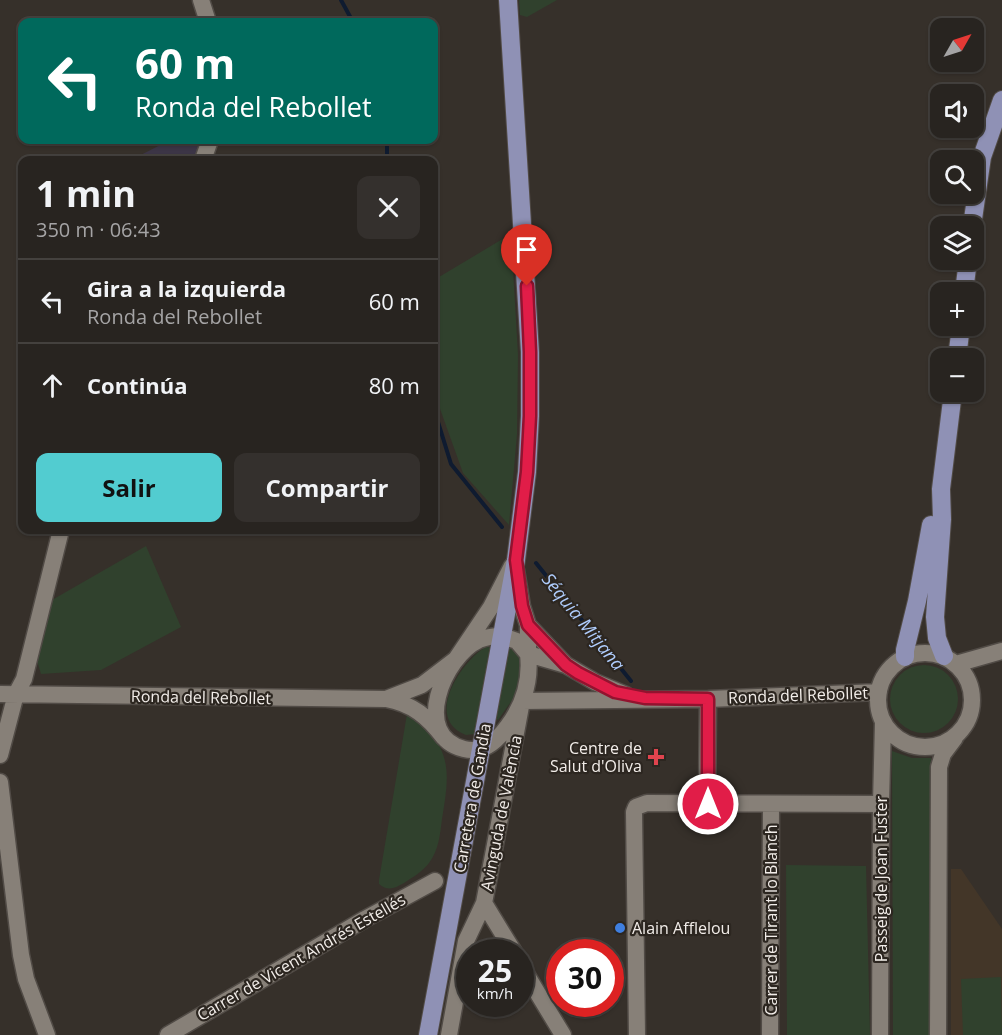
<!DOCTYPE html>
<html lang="es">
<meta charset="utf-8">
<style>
:root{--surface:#282420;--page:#34302d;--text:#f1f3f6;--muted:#a5a4a5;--line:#44413e;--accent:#52ccd0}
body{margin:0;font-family:"Open Sans",sans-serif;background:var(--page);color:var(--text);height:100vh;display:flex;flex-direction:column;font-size:22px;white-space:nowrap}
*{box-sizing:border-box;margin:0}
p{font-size:20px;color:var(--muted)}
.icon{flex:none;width:33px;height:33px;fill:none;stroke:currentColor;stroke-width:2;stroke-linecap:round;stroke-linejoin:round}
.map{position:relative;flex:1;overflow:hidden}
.details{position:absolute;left:18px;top:156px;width:420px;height:378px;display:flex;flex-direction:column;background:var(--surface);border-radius:12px;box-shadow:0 2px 4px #0004,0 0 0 2px var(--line)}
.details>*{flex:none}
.hud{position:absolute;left:18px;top:18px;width:420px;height:126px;border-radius:12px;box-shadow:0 2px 4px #0004,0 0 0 2px var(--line);background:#00695c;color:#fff;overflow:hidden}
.needle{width:39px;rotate:51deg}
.tools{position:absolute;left:930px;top:18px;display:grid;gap:12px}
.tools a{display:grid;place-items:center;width:54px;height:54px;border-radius:12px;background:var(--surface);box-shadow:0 2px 4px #0004,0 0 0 2px var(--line);font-size:30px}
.speed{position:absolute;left:456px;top:939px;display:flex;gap:12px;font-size:30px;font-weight:700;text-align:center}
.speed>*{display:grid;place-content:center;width:78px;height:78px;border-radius:50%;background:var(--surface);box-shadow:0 2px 4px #0004,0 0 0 2px var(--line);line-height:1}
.speed small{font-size:15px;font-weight:400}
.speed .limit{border:9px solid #d22;background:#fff;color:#111}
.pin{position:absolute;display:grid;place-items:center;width:51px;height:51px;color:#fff;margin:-62px -26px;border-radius:50% 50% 50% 0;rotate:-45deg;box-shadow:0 0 6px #0007}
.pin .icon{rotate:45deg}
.me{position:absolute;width:66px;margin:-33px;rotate:0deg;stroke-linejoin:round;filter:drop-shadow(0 0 4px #0008)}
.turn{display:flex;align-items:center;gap:21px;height:126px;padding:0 18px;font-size:27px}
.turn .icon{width:78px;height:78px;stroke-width:2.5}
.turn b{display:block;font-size:42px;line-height:51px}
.round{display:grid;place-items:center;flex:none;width:63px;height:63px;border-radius:12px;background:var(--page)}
.summary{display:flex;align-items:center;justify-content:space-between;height:102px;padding:0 18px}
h1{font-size:36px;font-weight:700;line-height:45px}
.button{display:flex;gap:12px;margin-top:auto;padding:12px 18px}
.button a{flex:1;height:69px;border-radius:12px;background:var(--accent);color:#111;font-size:24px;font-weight:700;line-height:69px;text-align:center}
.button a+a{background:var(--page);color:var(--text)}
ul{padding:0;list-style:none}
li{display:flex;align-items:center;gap:18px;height:84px;padding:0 18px;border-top:2px solid var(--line)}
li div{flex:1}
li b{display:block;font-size:22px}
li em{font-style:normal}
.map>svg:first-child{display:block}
</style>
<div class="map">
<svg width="1002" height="1035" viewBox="0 0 1002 1035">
<rect width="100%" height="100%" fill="#36302a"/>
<path fill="#3c3546" d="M170,140H203L196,160H131Z"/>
<path fill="#433628" d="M951,869H961L1002,929V1035H951Z"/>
<path fill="#30412d" d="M519,0H557L527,17L520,15Z
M511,234L518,355L517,434L509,525L463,473L434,392V280Z
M146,546L181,627L101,670L41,674L34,650L52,600Z
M487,646L490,648L475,734L466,735C423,719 461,661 487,646Z
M509,648L516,651L523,666L515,696L498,720L495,718Z
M890 699a34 34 0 1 1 68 0a34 34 0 1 1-68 0Z
M407,714C416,718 421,725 428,731C454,757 447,787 442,819C440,834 439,850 429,863C422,872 413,877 404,883C395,888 388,892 379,884V880Z
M892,751L912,758H931L929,1035H893Z
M786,865L866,866L870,1035H787Z
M1001,977L1002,1035H963L961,979Z"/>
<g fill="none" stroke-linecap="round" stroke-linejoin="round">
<path stroke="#0f1b30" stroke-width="4" d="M341,0L353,22
M387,140V160
M434,409L451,464L502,527
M536,563L631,681"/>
<g stroke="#514b46" stroke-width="19">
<path id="minor" d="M201,0L208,22
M203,160L210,140
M516,570L522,606L528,625V654L566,665L595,682L626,695
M528,625L565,664
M502,636L517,641L528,654C531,681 523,706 507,727C497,741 483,754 464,749C411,736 443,657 479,640C486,637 494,636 502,636Z
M878 700a47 47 0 1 1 94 0a47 47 0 1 1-94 0Z
M956,664L1002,651
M0,694L386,699C413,704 428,717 444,738
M386,699L422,685L456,659L491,607L512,566
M0,755L16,694L24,679L61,530
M0,782L21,955L26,979L47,1035
M707,805L708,699
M484,903L514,952
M520,964L563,1035
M168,1035L365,919L435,881
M449,1035L466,941L484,903L522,701L708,699L879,692
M637,1035L634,812L636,807L647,803L881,804
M770,1035L771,805
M880,1035L881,804L883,722
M938,1035L939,767L943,754L955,738"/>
</g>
<g stroke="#514b46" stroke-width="20">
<path id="major" d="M972,226L982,157L1002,100
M964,292L968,260
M957,358L961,326
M944,656L937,638L935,617L942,519L941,489L953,392
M905,657V650L917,601L931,525
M428,1035L516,560L527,472L530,416V352L508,0"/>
</g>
<use href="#minor" stroke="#878078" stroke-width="16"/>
<use href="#major" stroke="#8f91b5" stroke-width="18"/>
</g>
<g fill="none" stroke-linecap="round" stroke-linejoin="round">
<g stroke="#92132f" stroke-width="15">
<path id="route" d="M527,286L530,352V416L527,472L516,560L522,606L528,625L566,665L578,673L615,692L645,698L708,699V804"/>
</g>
<use href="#route" stroke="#e11d48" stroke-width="10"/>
</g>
<path fill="#e0444e" stroke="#2c2620" stroke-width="2" d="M653 748h6v6h6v6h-6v6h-6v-6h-6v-6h6z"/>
<circle fill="#3f7fe0" stroke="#2c2620" stroke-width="2" cx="620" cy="928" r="6"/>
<g text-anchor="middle" stroke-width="4.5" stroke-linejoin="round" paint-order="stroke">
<g font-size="16" fill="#f2ede9" stroke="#2c2620">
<text transform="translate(798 695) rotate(-2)" y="6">Ronda del Rebollet</text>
<text transform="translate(201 697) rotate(1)" y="6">Ronda del Rebollet</text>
<text transform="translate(472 798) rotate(-80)" y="6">Carretera de Gandia</text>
<text transform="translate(501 813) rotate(-79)" y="6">Avinguda de València</text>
<text transform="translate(881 879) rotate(-90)" y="6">Passeig de Joan Fuster</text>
<text transform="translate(771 920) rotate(-90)" y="6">Carrer de Tirant lo Blanch</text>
<text transform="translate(301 957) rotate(-30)" y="6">Carrer de Vicent Andrés Estellés</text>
</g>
<g font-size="16" fill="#f2ede9" stroke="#2c2620" text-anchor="end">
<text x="642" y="754">Centre de<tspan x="642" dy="18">Salut d'Oliva</tspan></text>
<text x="632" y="934" text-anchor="start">Alain Afflelou</text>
</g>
<g font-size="18" font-style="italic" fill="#afccfc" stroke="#2c2620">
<text transform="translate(583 622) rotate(51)" y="6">Séquia Mitjana</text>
</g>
</g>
</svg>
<div class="tools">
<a><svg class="needle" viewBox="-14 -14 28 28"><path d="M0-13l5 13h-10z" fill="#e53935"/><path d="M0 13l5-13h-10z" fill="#a5a4a5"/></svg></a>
<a><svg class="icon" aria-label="sound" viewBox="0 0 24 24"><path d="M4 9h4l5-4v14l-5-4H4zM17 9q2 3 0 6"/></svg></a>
<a><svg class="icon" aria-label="search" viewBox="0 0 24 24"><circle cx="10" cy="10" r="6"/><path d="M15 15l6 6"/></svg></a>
<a><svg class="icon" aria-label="layers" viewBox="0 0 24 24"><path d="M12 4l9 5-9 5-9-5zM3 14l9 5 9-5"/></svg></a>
<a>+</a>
<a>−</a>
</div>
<div class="speed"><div>25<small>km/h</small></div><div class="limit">30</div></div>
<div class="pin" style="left:527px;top:286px;background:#d93025"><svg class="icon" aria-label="arrive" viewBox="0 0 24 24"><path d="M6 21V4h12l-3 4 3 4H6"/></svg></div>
<svg class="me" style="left:708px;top:804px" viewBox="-20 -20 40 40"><circle r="17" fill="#e11d48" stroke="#fff" stroke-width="3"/><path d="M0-11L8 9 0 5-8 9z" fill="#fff"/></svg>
<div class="hud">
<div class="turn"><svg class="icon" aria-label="left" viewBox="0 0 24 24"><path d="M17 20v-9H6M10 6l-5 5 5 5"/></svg><div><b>60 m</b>Ronda del Rebollet</div></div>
</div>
<section class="details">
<div class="summary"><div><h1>1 min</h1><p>350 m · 06:43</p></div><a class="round"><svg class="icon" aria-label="close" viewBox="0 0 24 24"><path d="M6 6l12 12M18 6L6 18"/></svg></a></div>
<ul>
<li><svg class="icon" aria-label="left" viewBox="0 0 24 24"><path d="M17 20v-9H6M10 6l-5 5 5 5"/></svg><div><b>Gira a la izquierda</b><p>Ronda del Rebollet</p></div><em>60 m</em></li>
<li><svg class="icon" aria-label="ahead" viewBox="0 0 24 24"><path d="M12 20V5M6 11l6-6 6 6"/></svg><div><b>Continúa</b></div><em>80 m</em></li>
</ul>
<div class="button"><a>Salir</a><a>Compartir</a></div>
</section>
</div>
